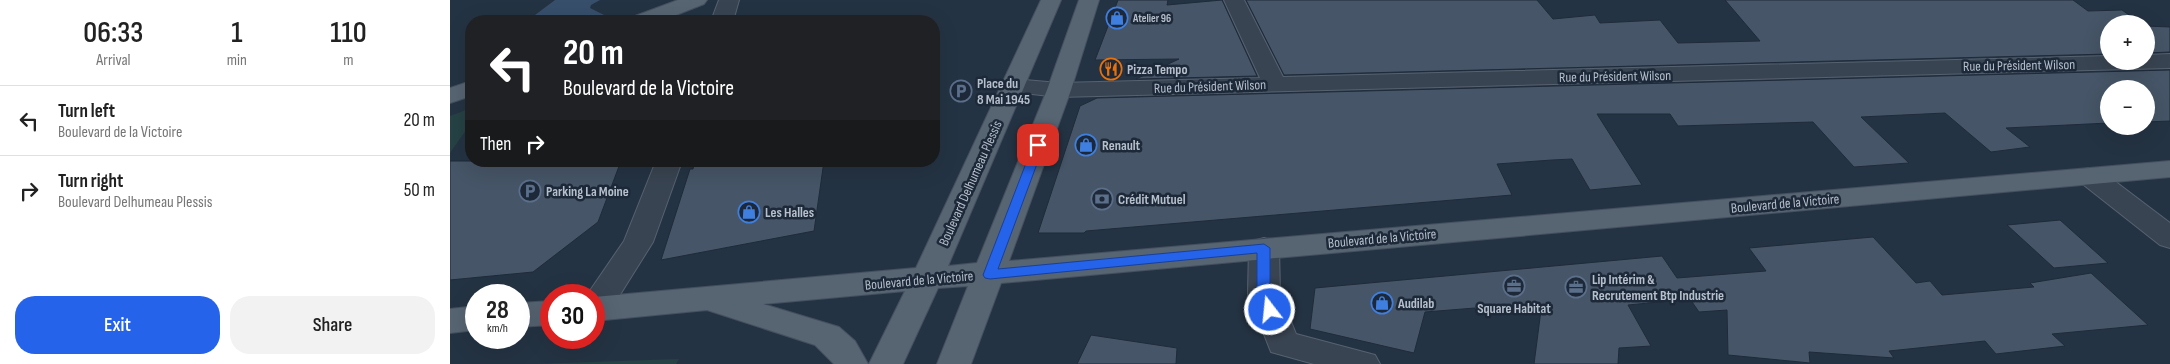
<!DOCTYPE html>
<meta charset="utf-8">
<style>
:root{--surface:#fff;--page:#f2f2f2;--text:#222;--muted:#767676;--line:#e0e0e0;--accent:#2563eb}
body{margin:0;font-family:"Sofia Sans Condensed",sans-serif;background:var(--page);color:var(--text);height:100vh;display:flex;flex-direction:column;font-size:19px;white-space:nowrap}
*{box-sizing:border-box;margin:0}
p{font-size:16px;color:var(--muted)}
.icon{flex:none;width:28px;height:28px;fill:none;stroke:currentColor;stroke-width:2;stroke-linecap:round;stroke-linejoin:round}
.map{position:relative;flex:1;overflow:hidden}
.details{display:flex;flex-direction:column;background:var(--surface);width:450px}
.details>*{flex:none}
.banner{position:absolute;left:15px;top:15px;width:475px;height:152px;border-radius:20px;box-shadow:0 5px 20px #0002;background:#202124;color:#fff;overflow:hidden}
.controls{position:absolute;left:1650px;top:15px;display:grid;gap:10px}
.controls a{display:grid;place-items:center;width:55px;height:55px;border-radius:50%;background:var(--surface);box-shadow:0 5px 20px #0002;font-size:25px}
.speed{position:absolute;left:15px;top:284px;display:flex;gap:10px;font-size:25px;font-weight:700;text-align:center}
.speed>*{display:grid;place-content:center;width:65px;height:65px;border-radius:50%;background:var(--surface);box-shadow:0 5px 20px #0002;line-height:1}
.speed small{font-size:12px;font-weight:400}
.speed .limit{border:8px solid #d22;background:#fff;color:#111}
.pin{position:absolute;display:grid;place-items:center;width:42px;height:42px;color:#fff;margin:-21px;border-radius:10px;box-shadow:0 2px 8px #0006}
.me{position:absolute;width:55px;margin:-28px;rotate:344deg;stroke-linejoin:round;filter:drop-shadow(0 0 4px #0008)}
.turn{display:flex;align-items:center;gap:18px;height:105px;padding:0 15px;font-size:22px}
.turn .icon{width:65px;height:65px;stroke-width:2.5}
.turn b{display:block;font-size:35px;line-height:42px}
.then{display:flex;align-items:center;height:48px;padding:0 15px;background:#0003;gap:10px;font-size:19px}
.eta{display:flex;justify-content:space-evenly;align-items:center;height:85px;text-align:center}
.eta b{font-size:30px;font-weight:600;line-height:35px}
.primary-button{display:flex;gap:10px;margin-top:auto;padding:10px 15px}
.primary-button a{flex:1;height:58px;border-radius:20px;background:var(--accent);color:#fff;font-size:20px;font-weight:600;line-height:58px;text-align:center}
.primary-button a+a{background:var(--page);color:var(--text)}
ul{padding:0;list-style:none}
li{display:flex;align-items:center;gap:15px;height:70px;padding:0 15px;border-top:1px solid var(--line)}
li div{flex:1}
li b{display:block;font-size:19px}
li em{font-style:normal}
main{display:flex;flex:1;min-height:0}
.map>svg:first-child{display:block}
</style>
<main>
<section class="details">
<div class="eta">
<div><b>06:33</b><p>Arrival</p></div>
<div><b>1</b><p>min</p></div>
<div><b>110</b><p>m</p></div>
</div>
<ul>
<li><svg class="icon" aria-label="left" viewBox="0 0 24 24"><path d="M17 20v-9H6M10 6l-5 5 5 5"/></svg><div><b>Turn left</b><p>Boulevard de la Victoire</p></div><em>20 m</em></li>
<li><svg class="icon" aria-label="right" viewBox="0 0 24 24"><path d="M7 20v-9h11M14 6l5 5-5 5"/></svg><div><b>Turn right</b><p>Boulevard Delhumeau Plessis</p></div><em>50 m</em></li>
</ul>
<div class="primary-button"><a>Exit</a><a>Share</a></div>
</section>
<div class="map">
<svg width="1720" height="364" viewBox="0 0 1720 364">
<rect width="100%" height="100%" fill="#243343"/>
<path fill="#264244" d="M21,108V123L0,153V116Z
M229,359L226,364H85Z"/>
<path fill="#374f6b" d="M105,0H150L141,5L140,8L158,17L148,21H77Z"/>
<path fill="#465567" stroke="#1f2b3a" d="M668,0H718L717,5L772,0L807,76L686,79L729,59L645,60Z
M796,0H1087L1103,19L1145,15L1150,23L1210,20L1228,43L1310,41L1275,0H1623L1638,11L1672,10L1692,24H1659V54L834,75Z
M1696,26L1720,27V52L1696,53Z
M1720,70V121L1696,122V89H1659V123L1556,128L1580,147L1541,152L1495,113L1411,117L1459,163L1404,167L1363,122L1228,126L1220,114H1147L1192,185L1140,190L1122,159L1102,160L1047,164L1062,195L636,231L634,233H588L630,106L647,98Z
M0,161H171L148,222L83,272L0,280Z
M245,161H374L364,231L211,260L240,169H243Z
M1610,220L1658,263L1604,268L1557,225Z
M1423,237L1466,283L1480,281L1492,295L1584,287L1580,283L1641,273L1698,325L1602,334L1615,346L1546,354L1535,341L1439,351L1444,358L1359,352L1360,363L1278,355L1277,310L1249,312L1240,299L1178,305L1201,346L1169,348L1168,364H1084L1091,310L1027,315L1025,308L975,312L964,353L860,329L865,288L1212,256L1227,278L1316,271L1299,248Z
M641,335L727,348L726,364H627Z"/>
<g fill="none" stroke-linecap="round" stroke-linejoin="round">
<g stroke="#576270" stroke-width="2">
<path id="minor" d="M269,0H289L283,21H261Z
M774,0H794L833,77L1659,56V61H1696V55L1720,54V68L609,97L555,91L551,86L555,81L563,79L609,83L810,78Z
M206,161H232L203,242L156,317L144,320V295H137L174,241Z
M1640,168L1650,170L1720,223V248L1710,245L1630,182L1626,176L1630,170Z
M814,238L825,241L829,248L830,294L846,334L925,355L930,364H864L821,352L798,294L799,248L803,241Z"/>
</g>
<g stroke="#45505f" stroke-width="2">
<path id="major" d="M228,0H257L254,4L211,21H182L185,16Z
M591,0H611L498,266L527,263L597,90L629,0H649L621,90L559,261L1720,161V177L551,283L521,364H487L518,286L488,288L453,364H419L455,291L313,304L389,327L405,341L418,364H384L365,345L257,310L144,321V297L466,268Z
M21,81V96L0,103V88Z
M101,301V325L69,327V303Z
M26,306V330L0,333V309Z"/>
</g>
<use href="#minor" fill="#394452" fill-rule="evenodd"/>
<use href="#major" fill="#576472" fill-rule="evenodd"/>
</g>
<path fill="#2563eb" stroke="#184099" d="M588,141L594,145L548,269L814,244L820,248V294L827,310L825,314H815L807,294V253L540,279L535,278L533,275L583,145Z"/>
<defs>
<g id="shop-ring" transform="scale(1.125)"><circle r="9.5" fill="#1d2938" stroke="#3f7fe0" stroke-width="1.5"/><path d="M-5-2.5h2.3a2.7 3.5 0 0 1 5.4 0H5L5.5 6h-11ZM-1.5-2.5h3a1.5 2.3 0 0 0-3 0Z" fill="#3f7fe0"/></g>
<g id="restaurant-ring" transform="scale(1.125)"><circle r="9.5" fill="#1d2938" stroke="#e8710a" stroke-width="1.5"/><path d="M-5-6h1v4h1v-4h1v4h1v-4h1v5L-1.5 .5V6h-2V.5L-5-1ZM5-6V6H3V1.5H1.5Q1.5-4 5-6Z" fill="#e8710a"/></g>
<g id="parking-ring" transform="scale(1.125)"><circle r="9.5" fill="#1d2938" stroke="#5c6f8a" stroke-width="1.5"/><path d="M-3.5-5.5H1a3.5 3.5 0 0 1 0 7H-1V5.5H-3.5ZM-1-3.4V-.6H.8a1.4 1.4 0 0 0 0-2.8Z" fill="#5c6f8a"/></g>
<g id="bank-ring" transform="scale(1.125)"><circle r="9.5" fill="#1d2938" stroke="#5c6f8a" stroke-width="1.5"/><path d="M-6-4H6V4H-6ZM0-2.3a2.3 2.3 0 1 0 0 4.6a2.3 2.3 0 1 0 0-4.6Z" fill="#5c6f8a"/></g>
<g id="office-ring" transform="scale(1.125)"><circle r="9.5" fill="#1d2938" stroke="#5c6f8a" stroke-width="1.5"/><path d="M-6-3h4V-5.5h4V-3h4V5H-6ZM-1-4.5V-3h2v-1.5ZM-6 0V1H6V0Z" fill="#5c6f8a"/></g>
</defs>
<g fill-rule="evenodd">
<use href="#shop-ring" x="667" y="18"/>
<use href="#restaurant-ring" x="661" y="69"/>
<use href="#parking-ring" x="511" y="91"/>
<use href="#shop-ring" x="636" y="145"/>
<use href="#parking-ring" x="80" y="191"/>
<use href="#bank-ring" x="652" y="199"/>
<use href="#shop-ring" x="299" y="212"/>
<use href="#office-ring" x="1064" y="286"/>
<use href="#office-ring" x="1126" y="287"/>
<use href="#shop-ring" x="932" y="303"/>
</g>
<g text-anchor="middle" stroke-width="5" stroke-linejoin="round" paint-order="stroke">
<g font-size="11" font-weight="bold" fill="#b6bfcc" stroke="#1d2938" text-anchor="start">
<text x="683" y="22">Atelier 96</text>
</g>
<g font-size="14" fill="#b6bfcc" stroke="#1d2938">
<text transform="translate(1569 65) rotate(-1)" y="5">Rue du Président Wilson</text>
<text transform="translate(1165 76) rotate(-1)" y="5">Rue du Président Wilson</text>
<text transform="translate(760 86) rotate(-2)" y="5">Rue du Président Wilson</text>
<text transform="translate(520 183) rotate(-66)" y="5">Boulevard Delhumeau Plessis</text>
<text transform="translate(1335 203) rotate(-5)" y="5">Boulevard de la Victoire</text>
<text transform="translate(932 238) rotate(-5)" y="5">Boulevard de la Victoire</text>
<text transform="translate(469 280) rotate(-5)" y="5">Boulevard de la Victoire</text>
</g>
<g font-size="14" font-weight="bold" fill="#b6bfcc" stroke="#1d2938" text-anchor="start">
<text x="677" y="74">Pizza Tempo</text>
<text x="527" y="88">Place du<tspan x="527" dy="16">8 Mai 1945</tspan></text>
<text x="652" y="150">Renault</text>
<text x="96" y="196">Parking La Moine</text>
<text x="668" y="204">Crédit Mutuel</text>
<text x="315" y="217">Les Halles</text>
<text x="1142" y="284">Lip Intérim &amp;<tspan x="1142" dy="16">Recrutement Btp Industrie</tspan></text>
<text x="948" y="308">Audilab</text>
<text x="1064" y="313" text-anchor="middle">Square Habitat</text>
</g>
</g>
</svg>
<div class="controls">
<a>+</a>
<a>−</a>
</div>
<div class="speed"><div>28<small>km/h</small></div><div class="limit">30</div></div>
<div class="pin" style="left:588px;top:145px;background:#d93025"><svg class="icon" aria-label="arrive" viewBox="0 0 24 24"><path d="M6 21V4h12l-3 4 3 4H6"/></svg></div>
<svg class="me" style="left:820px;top:310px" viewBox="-20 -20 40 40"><circle r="17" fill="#2563eb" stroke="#fff" stroke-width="3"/><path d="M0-11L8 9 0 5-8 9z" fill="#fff"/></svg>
<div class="banner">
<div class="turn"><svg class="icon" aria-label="left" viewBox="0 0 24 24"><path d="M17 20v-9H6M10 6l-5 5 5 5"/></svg><div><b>20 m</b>Boulevard de la Victoire</div></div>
<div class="then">Then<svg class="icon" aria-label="right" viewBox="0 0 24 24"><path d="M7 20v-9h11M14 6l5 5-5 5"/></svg></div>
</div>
</div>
</main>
